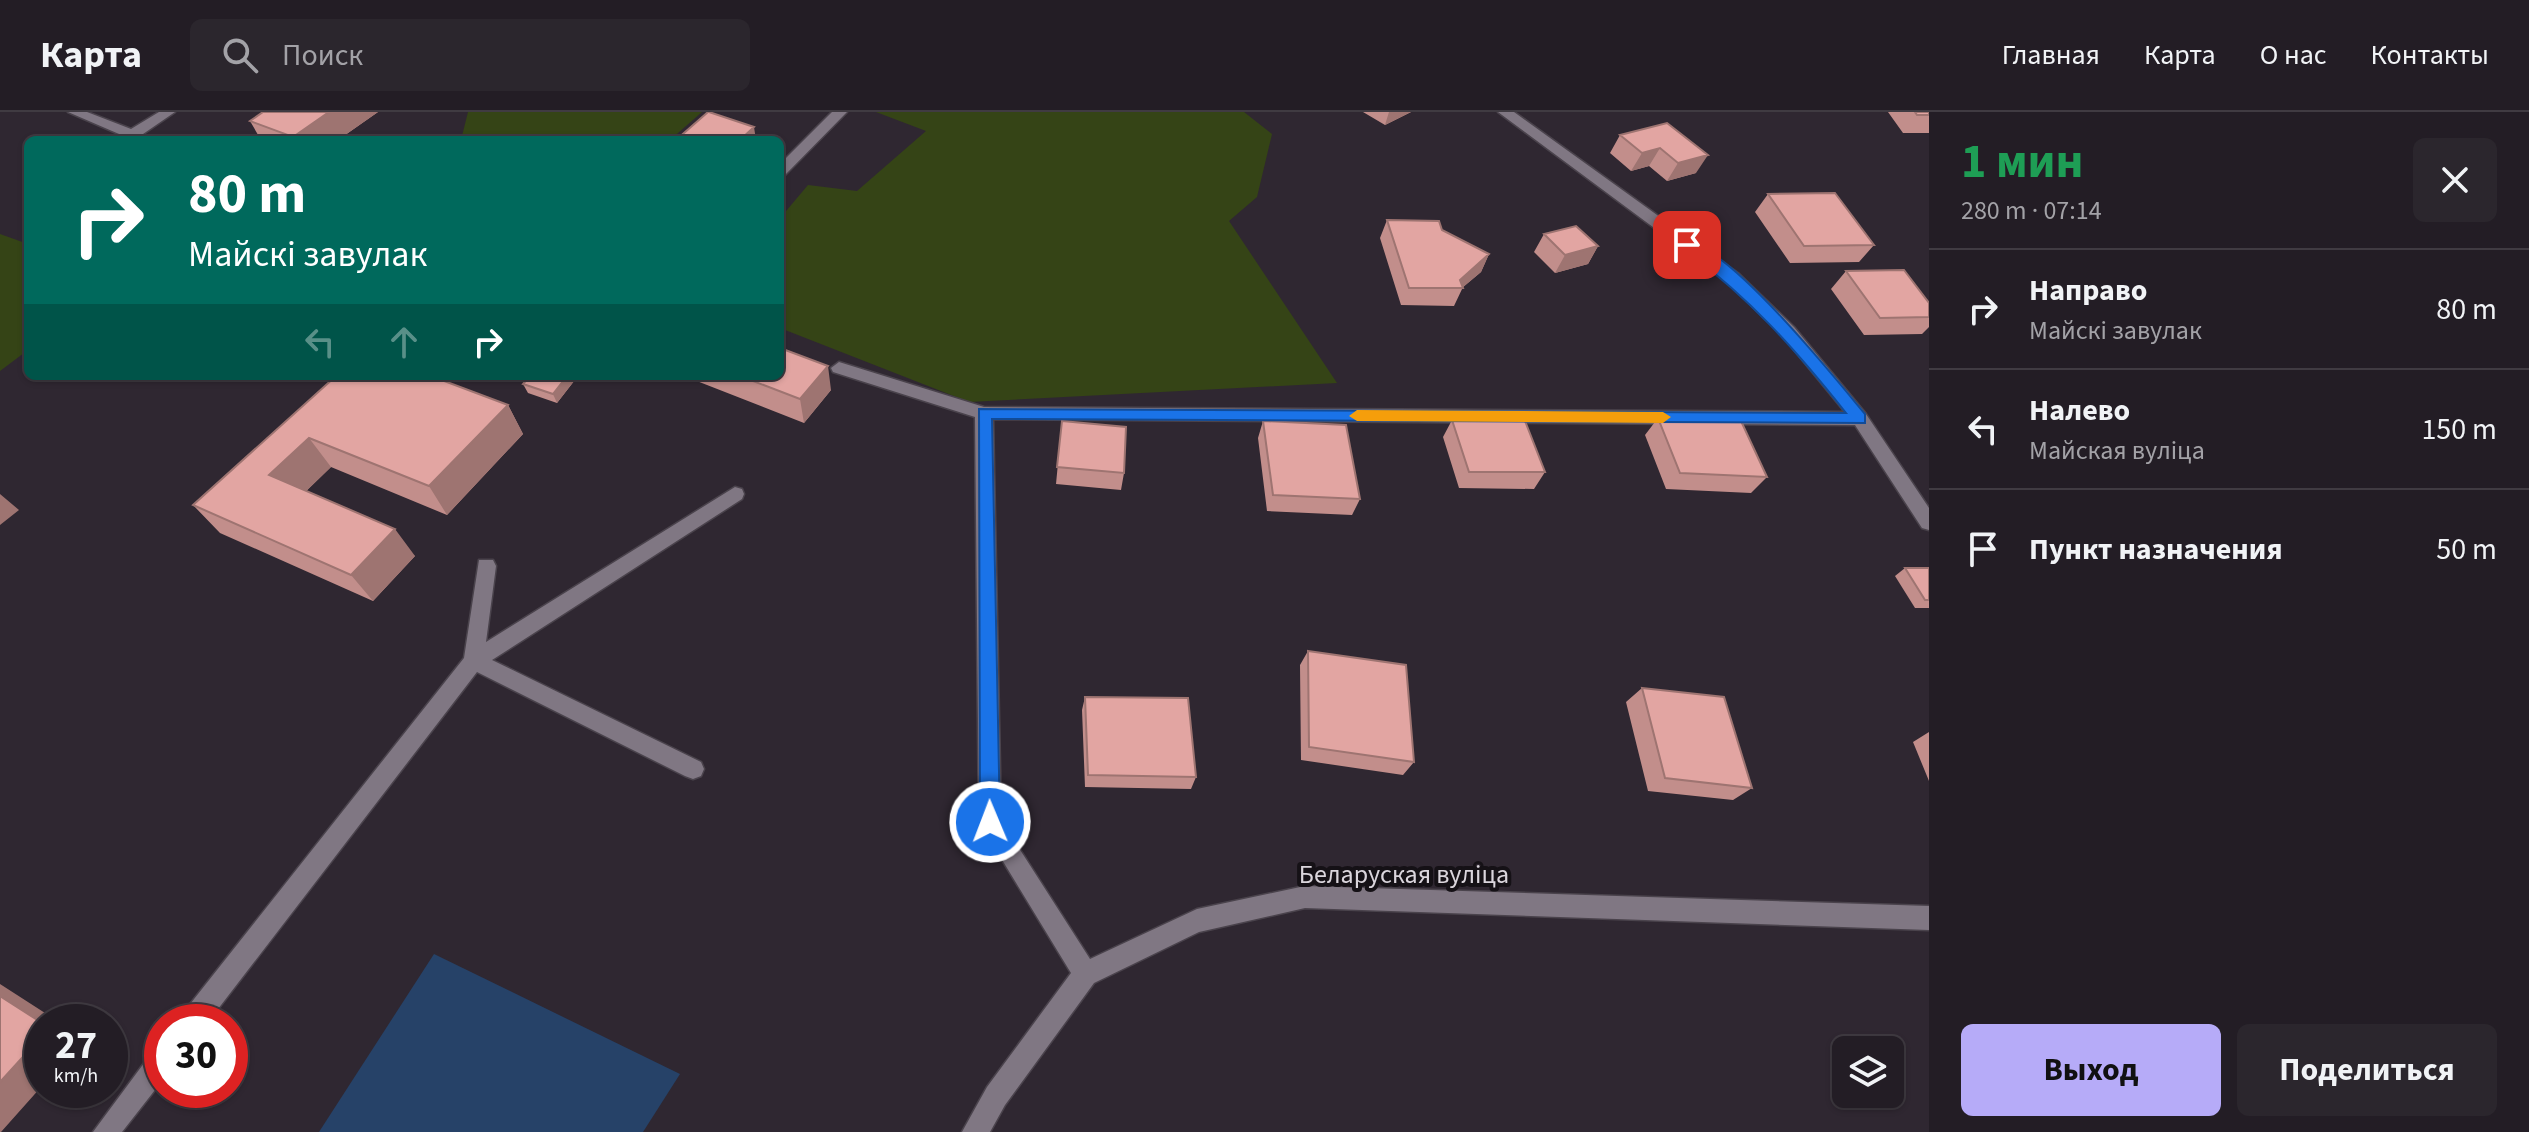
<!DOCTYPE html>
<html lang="ru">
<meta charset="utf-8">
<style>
:root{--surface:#231d25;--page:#2b262d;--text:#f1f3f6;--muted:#a3a2a7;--line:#403b42;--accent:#b6abf8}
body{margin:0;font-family:"Source Sans 3",sans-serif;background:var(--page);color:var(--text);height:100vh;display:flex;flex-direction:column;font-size:30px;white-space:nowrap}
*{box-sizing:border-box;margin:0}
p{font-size:26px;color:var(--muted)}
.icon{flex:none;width:44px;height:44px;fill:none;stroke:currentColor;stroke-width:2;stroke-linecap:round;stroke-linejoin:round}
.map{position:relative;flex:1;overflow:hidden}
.panel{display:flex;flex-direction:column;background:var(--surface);width:600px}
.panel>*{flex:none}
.hud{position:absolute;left:24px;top:24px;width:760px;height:244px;border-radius:12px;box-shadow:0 2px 6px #0004,0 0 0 2px var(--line);background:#00695c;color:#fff;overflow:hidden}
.controls{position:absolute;left:1832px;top:924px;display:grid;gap:16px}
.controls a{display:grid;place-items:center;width:72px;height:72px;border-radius:12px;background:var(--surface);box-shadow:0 2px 6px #0004,0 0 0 2px var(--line);font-size:40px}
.speed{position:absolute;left:24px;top:892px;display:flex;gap:16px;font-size:40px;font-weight:700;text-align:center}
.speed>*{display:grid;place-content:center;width:104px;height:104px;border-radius:50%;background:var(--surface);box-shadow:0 2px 6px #0004,0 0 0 2px var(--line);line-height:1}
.speed small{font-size:20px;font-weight:400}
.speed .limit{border:12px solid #d22;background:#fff;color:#111}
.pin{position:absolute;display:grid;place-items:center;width:68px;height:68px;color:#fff;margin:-34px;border-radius:16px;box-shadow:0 4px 12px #0006}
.me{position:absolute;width:88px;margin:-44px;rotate:359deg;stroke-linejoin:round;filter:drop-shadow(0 0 6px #0008)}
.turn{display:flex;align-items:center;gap:28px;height:168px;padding:0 32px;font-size:36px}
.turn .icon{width:104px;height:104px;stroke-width:2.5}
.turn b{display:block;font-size:56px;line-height:68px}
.lanes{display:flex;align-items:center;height:76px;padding:0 32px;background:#0003;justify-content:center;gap:40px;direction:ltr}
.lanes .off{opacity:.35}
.round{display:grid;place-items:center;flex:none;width:84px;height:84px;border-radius:12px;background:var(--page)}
.head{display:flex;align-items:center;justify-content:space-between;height:136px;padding:0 32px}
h1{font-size:48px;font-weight:700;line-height:60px;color:#1e9e55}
.button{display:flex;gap:16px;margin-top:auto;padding:16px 32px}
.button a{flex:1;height:92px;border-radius:12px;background:var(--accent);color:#111;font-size:32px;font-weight:700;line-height:92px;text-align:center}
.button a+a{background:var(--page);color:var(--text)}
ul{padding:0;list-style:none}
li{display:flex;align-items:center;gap:24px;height:120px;padding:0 32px;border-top:2px solid var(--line)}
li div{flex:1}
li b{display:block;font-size:30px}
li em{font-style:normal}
header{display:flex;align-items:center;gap:48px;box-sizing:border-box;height:112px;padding:0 40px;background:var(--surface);border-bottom:2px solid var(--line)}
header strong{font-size:38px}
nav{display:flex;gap:44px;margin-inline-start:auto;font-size:28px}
.search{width:560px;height:72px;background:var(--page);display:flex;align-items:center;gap:20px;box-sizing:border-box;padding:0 28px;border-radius:12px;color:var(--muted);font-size:30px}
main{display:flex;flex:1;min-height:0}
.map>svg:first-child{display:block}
</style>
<header>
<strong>Карта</strong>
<div class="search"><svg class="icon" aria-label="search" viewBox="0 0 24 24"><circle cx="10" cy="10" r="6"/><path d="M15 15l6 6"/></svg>Поиск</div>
<nav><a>Главная</a><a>Карта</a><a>О нас</a><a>Контакты</a></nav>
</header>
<main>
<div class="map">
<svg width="1929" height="1020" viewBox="0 0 1929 1020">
<rect width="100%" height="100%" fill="#2f2731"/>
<path fill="#354416" d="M468,0H702L670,28H461Z
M876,0H1244L1272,22L1257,85L1229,109L1337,271L969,290L780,216L781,105L808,73L857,79L926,19Z
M0,122L28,132V238L0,259Z"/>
<path fill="#264268" d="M434,842L680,962L643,1020H319Z"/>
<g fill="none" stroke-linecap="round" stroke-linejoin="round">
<g stroke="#4a434c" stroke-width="3">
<path id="minor" d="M68,0H87L131,17L159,0H175L143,22L152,28H133Z
M832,0H847L785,63L780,64V52Z
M1498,0H1514L1739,162L1794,215L1866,302L1929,396V418L1922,416L1855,313L993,307L1001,708L1090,847L1197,797L1305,774L1929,794V818L1305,796L1199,820L1094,871L1005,993L990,1020H962L987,975L1071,861L979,710L975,305L833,260L831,256L839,250L984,295L1845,300L1782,223L1727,170Z
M735,375L742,377L744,382L742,387L492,548L701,650L704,657L701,664L693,667L685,664L477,560L208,910H180L183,901L464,546L479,448H493L496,454L486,530Z
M162,935V969L122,1020H93L153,939Z"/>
</g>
<use href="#minor" fill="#807783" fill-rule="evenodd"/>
</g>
<path fill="#c28e8b" d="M378,0L338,28H261L250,9Z
M1363,0H1411L1385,13Z
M1888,0H1929V21H1903Z
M1667,11L1696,61L1667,69L1649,54L1631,59L1610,41L1620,23Z
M1768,82L1874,133L1859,150L1790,151L1755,100Z
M1387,108L1442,118L1489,142L1481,160L1463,175L1454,194L1401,193L1380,126Z
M1544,122L1598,134L1588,152L1555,161L1534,140Z
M1846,159L1929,205V215L1922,222L1864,223L1831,177Z
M336,264L508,293L523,322L447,403L331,355L306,379L415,444L373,489L220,421L193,393Z
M578,264L557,291L528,281L523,272Z
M684,264H780L831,278L804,311Z
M1658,306L1767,365L1751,381L1666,377L1645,323Z
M1452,308L1545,360L1534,377L1459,376L1443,325Z
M1062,309L1124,361L1121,378L1056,372Z
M1263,309L1360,387L1352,403L1267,399L1258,326Z
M1905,456H1929V496H1915L1895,464Z
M1308,539L1414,650L1403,663L1301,648L1300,553Z
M1642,576L1752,676L1733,688L1648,679L1626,590Z
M1085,585L1196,665L1191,677L1085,675L1082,598Z
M1929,620V669L1913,630Z"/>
<path fill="#9e7471" d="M329,0H378L338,28H295L293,25Z
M1389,0H1411L1385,13Z
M754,15L756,28H740Z
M1660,36L1649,54L1631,59L1642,41Z
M1708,43L1696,61L1667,69L1678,51Z
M1598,134L1588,152L1555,161L1565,143Z
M1489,142L1481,160L1462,176L1460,168Z
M828,254L831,278L804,311L800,287Z
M567,264H578L557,291L553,282Z
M508,293L523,322L447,403L429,374Z
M309,326L331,355L293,392L269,363Z
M0,382L19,398L0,413Z
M395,417L415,444L373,489L351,463Z
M0,872L59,910L42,911L0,884Z
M42,924V974L1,1020H0V970Z"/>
<path fill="#e2a5a2" stroke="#9e7471" stroke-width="2" d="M263,0H329L293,25L250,9Z
M708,0H709L754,15L740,28H676Z
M1915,0H1929V3H1917Z
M1667,11L1708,43L1678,51L1660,36L1642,41L1620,23Z
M1835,81L1874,133L1804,134L1768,82Z
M1387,108L1439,109L1442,118L1489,142L1460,168L1463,176H1409Z
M1576,114L1598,134L1565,143L1544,122Z
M1904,158L1929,191V205L1880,206L1846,159Z
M780,236L828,254L800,287L740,264H780Z
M336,264H431L508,293L429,374L309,326L269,363L395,417L351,463L193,393Z
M530,264H567L553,282L523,272Z
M1658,306L1741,309L1767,365L1680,361Z
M1452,308L1525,309L1545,360H1469Z
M1062,309L1126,315L1124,361L1057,355Z
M1263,309L1346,313L1360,387L1273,383Z
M1905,456H1929V488H1925Z
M1308,539L1406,553L1414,650L1309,635Z
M1642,576L1724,585L1752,676L1665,666Z
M1085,585L1188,586L1196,665L1088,663Z
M0,884L42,911V924L0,970Z"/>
<path fill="#1a73e8" stroke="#114b97" stroke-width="2" d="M1682,130C1721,123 1839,271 1865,302V311L992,307L1000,710L997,717L990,720L983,717L980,710L979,297L1846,301C1795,237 1749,185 1682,136Z"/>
<path fill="#f59e0b" d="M1357,298L1663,300L1671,305L1663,311L1357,309L1349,304Z"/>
<g text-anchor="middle" stroke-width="8" stroke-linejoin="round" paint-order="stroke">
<g font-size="26" fill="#dad5dc" stroke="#151116">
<text x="1404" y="771">Беларуская вуліца</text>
</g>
</g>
</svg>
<div class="controls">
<a><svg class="icon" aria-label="layers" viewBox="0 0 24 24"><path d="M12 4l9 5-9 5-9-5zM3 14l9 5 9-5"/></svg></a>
</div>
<div class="speed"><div>27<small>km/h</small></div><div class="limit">30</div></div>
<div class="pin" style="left:1687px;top:133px;background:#d93025"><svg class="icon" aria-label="arrive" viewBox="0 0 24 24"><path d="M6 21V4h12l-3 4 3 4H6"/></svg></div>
<svg class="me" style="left:990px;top:710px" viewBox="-20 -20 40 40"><circle r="17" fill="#1a73e8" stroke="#fff" stroke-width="3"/><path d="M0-11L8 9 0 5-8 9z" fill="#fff"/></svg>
<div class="hud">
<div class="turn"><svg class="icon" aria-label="right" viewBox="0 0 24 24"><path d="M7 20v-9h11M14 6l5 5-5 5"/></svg><div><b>80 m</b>Майскі завулак</div></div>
<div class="lanes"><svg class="icon off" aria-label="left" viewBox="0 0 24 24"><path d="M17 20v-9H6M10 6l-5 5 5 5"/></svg><svg class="icon off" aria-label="ahead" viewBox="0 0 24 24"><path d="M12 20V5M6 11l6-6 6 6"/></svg><svg class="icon" aria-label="right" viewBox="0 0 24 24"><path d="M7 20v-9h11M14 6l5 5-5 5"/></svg></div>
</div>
</div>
<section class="panel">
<div class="head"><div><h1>1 мин</h1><p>280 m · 07:14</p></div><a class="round"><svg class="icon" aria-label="close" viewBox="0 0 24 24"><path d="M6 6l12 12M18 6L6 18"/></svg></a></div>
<ul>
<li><svg class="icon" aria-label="right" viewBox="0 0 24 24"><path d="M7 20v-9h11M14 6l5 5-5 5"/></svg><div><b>Направо</b><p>Майскі завулак</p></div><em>80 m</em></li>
<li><svg class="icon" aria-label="left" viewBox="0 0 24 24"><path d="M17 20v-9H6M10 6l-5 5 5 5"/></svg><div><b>Налево</b><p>Майская вуліца</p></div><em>150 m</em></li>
<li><svg class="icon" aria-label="arrive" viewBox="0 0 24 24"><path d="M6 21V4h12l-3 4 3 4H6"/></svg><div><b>Пункт назначения</b></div><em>50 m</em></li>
</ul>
<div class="button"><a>Выход</a><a>Поделиться</a></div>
</section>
</main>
